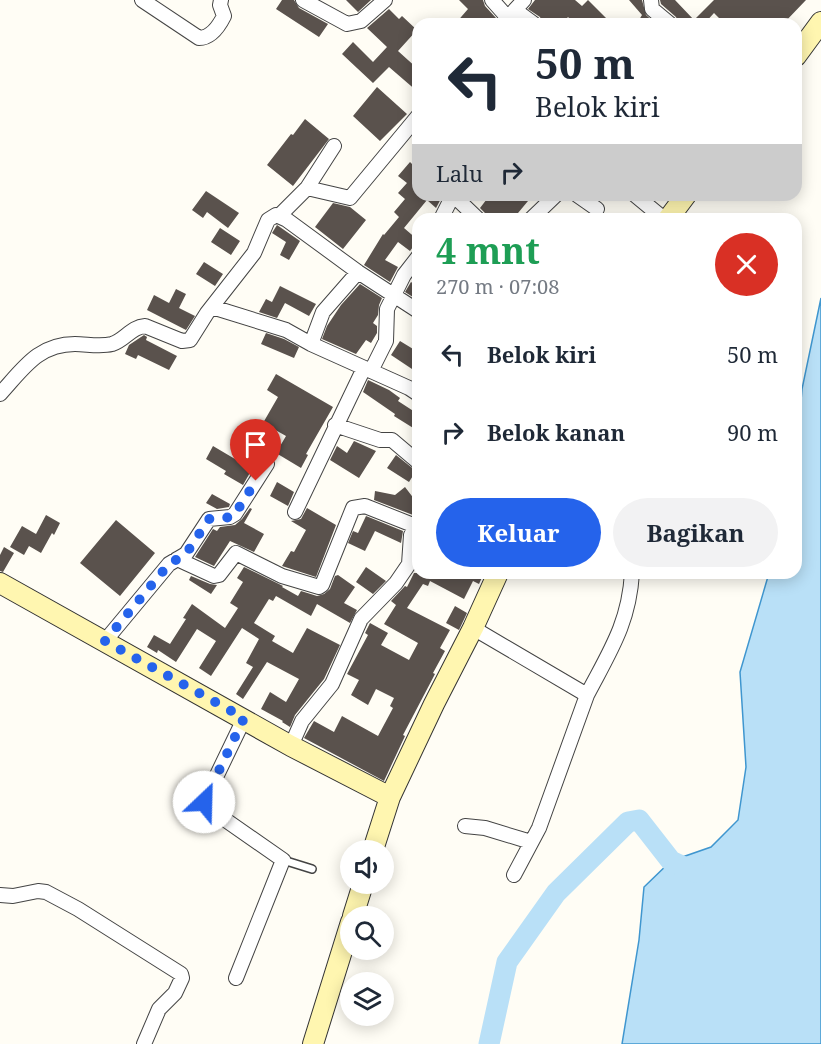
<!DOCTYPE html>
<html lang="id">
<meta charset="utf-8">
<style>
:root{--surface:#fff;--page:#f2f2f3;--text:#1f2937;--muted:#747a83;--accent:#2563eb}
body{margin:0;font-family:"Noto Serif",serif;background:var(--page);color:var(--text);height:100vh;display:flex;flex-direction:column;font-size:22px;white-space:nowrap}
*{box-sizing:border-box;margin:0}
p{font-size:20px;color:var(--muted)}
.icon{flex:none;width:33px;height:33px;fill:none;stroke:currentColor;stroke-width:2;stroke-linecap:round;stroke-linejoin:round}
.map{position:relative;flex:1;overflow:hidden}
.sheet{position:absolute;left:412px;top:213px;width:390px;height:366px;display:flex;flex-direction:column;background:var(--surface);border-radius:18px;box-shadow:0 3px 15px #0003}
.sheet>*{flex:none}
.top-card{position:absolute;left:412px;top:18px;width:390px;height:183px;border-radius:18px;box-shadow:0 3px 15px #0003;background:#fff;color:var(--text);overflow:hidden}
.controls{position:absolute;left:340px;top:840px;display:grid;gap:12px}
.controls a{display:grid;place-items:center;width:54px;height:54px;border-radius:50%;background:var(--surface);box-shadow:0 3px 15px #0003;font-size:30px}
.pin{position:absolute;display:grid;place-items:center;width:51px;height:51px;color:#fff;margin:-62px -26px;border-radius:50% 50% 50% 0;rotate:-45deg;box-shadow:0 0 6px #0007}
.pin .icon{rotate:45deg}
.me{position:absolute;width:66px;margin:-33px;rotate:24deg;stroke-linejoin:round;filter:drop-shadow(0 0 4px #0008)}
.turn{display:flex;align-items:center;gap:21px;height:126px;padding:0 24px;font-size:27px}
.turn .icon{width:78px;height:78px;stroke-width:2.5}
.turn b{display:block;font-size:42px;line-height:51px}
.then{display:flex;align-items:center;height:57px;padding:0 24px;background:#0003;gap:12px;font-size:22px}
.round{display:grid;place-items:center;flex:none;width:63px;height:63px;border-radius:32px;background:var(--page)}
.overview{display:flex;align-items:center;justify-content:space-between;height:102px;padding:0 24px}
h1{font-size:36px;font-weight:700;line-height:45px;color:#1e9e55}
.button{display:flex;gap:12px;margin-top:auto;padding:12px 24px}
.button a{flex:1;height:69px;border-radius:36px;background:var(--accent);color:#fff;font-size:24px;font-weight:700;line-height:69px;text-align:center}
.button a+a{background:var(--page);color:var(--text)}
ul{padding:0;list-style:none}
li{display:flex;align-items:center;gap:18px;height:78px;padding:0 24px}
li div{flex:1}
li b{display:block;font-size:22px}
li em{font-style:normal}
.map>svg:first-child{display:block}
</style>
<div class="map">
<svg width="821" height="1044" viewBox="0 0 821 1044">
<rect width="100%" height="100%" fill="#fffdf5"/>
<path fill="#b9e0f7" stroke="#3f96cf" stroke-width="1.5" d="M821,298V1044H622L639,940L644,887L671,861L711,847L738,820L746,767L740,672L769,573H796V459L802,389Z"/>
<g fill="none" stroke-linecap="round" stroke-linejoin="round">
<path stroke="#b9e0f7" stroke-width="21" d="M489,1044L507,962L556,893L628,822L639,820L671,861L695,872"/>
</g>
<path fill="#5a524d" d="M282,0H294L299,8L328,24L319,37L276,9Z
M346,0H371L358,12Z
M459,0H483L485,6L496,18L489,24H455L468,9Z
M535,0H575L582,6L588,0L612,24H575L568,17L562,24H543L540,17L528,9Z
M629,0H642L646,15L656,24H644L639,20L642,15Z
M660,0H675L694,20L714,0H806L783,24H725L714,13L704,24H679L676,17L661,4Z
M389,9L399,19L402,16L417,30L398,51L418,69V92L389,67L373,83L342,54L353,42L373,62L387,47L367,28Z
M377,87L407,114L380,141L353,116Z
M305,119L329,139L293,186L267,165L291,134L293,135Z
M410,162L418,170V195H443L436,208L427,200L404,228L418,240L410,251L398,242L385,260L398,267L390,282L364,265L383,234L384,235L399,217L394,212L405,199L398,193L407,183L398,176Z
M206,191L239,213L228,228L207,212L203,218L192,210Z
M490,195L496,199L500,195H521L528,201L513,219H487L485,213L480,208Z
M333,203L350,207L366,220L343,249L315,227Z
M277,225L300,241L289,260L280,255L286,242L272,233Z
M220,228L240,241L231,255L211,242Z
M204,262L223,274L215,286L196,274Z
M411,282L418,287V296L416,299L405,292Z
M360,284L382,298L379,305L378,315L373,323L377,326V333L371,343L366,340L356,354L322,339L327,326L341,305Z
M280,286L316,304L309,316L285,303L277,318L259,312L266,299L272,302Z
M176,289L186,294L179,308L195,316L186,330L147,310L154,295L169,303Z
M266,333L284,339L299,347L294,358L261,344Z
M144,335L147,337L146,340L177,356L169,370L138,355L136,359L125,354L129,345Z
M400,341L418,352V373L391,355Z
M276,374L333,407L306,454L308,455L301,468L276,453L286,436L263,423L278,397L267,390Z
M368,380L389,390L400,398L398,401L418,414V431L394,416L395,414L363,392Z
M246,439L266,451L256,462L243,485L224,474L226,471L206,459L213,446L235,459Z
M354,441L376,451L359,478L330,460L337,446L347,453Z
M396,455L416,471L409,482L387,468Z
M277,482L294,492L288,506L270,496Z
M405,487L418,504V514L413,515L374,500L375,491L395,495Z
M212,494L230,504L229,507L217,509L206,503Z
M250,508L252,509L244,523L264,534L254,552L230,541L214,566L195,557L213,529L217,531L220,527L235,525L242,519Z
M307,508L336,525L316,577L282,566L291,551L294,552L306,530L291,521L301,519Z
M46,515L60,523L54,535L52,533L41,553L29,546L24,555L10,547L22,526L36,534Z
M366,516L403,531L401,543L375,531L365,551L348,543L353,531L358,533Z
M116,520L155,553L120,596L80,563Z
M4,547L14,553L3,572L0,571V555Z
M244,567L283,586L282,587L298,596L301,591L317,596L324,594L330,589L335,576L338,575L355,587L344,603L357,610L350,623L317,604L311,616L276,596L273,601L269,599L254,623L275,636L272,641L293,653L307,628L340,645L324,679L295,715L290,727L282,722L283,721L261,709L270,692L286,702L299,679L267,662L243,699L236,694L253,667L246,663L259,639L242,628L211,676L199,668L216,641L197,629L176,662L158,650L157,653L147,647L154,635L170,644L186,619L183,618L192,604L225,628L238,608L230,603L243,582L237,578Z
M366,567L386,581L373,594L356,582Z
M414,573H484L479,584L473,581L464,599L430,581L428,586L423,584L407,608L450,630L440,648L445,651L433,673L435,674L403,735L405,736L384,781L304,738L314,721L334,732L342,716L378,736L393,708L390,706L394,698L376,689L368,705L351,695L359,680L347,674L368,635L365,633L370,623L388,633L381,645L409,660L418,643L384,624L396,605L391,601L405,586L407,587Z
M191,576L210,584L217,585L211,594L189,580Z
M455,606L467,613L459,630L446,623Z"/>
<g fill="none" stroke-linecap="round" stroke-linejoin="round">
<g stroke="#444" stroke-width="10">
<path id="lane" d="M283,860L312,869"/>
</g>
<g stroke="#444" stroke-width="16">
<path id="street" d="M142,0L199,38C211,38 219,26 224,16L220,5L221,0
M303,0L347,24L361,21L385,0
M492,0L508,18
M651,0L652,9L670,24
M515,10L534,24
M502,24L524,0
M307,188L350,198L418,116
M453,195L478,219
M577,195L597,209
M635,195L664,219
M279,216L307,188L334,146
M441,219L453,195
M531,219L556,195
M212,307L286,330L311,344L409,388L418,394
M311,344L323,312L358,272
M371,371L386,341L387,309L404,275L418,257
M0,394C23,369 38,344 75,344C87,344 100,347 112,344C125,340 131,327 145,326L182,341L190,340L207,313L254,253L268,220L276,215L287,220L358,272L418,311
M335,425L380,440H392L418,462
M295,512L364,368
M177,559L214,576L219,575L236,553L282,576L319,587L322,585L353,508L365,506L418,527
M473,628L587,695L539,828L514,875
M105,641L169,564L186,554L209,519L230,517L235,514L267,464
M587,695C610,651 629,623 632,573
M291,746L302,721L332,684L361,619L396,583L409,564L411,535L418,523
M465,826L485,828L531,842
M0,895L13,896L38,891L46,892L78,909L181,974L182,978L175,993L159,1009L144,1044
M236,978L283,860L207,807L204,802L244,719"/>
</g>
<g stroke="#333" stroke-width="22">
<path id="secondary" d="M796,56L821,22
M668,219L686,195
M0,583L291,746L390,797
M373,850L390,797L434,704L473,628L498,573
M353,916L363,884
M313,1044L351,922"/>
</g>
<use href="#lane" stroke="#fff" stroke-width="7"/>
<use href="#street" stroke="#fff" stroke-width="14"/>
<use href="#secondary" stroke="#fff6b0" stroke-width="20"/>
</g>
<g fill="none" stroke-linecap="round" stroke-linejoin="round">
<path stroke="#2563eb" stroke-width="10" stroke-dasharray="0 18" d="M204,802L244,718L105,641L169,564L186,554L209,519L233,517L256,481"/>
</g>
</svg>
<div class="controls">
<a><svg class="icon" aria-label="sound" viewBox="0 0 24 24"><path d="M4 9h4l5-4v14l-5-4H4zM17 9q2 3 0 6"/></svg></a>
<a><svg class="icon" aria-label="search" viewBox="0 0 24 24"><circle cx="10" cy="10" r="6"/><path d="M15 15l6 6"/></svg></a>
<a><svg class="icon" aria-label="layers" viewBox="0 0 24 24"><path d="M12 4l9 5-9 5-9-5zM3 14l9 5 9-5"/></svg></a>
</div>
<div class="pin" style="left:256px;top:481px;background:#d93025"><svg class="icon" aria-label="arrive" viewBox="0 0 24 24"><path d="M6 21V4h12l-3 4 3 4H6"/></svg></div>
<svg class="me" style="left:204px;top:802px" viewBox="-20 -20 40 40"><circle r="19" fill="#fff"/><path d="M0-13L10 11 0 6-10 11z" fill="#2563eb"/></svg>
<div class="top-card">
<div class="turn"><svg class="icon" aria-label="left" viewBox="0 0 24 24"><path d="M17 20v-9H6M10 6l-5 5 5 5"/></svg><div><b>50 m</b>Belok kiri</div></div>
<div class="then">Lalu<svg class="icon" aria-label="right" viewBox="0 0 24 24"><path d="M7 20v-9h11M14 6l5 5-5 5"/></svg></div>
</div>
<section class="sheet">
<div class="overview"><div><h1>4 mnt</h1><p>270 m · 07:08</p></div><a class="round" style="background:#d93025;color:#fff"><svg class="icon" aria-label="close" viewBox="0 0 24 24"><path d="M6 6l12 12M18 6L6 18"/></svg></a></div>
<ul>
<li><svg class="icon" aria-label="left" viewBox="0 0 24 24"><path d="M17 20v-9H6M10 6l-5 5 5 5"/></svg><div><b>Belok kiri</b></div><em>50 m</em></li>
<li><svg class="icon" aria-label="right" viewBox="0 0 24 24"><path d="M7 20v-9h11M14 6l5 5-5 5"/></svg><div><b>Belok kanan</b></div><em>90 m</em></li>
</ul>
<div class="button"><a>Keluar</a><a>Bagikan</a></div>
</section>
</div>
